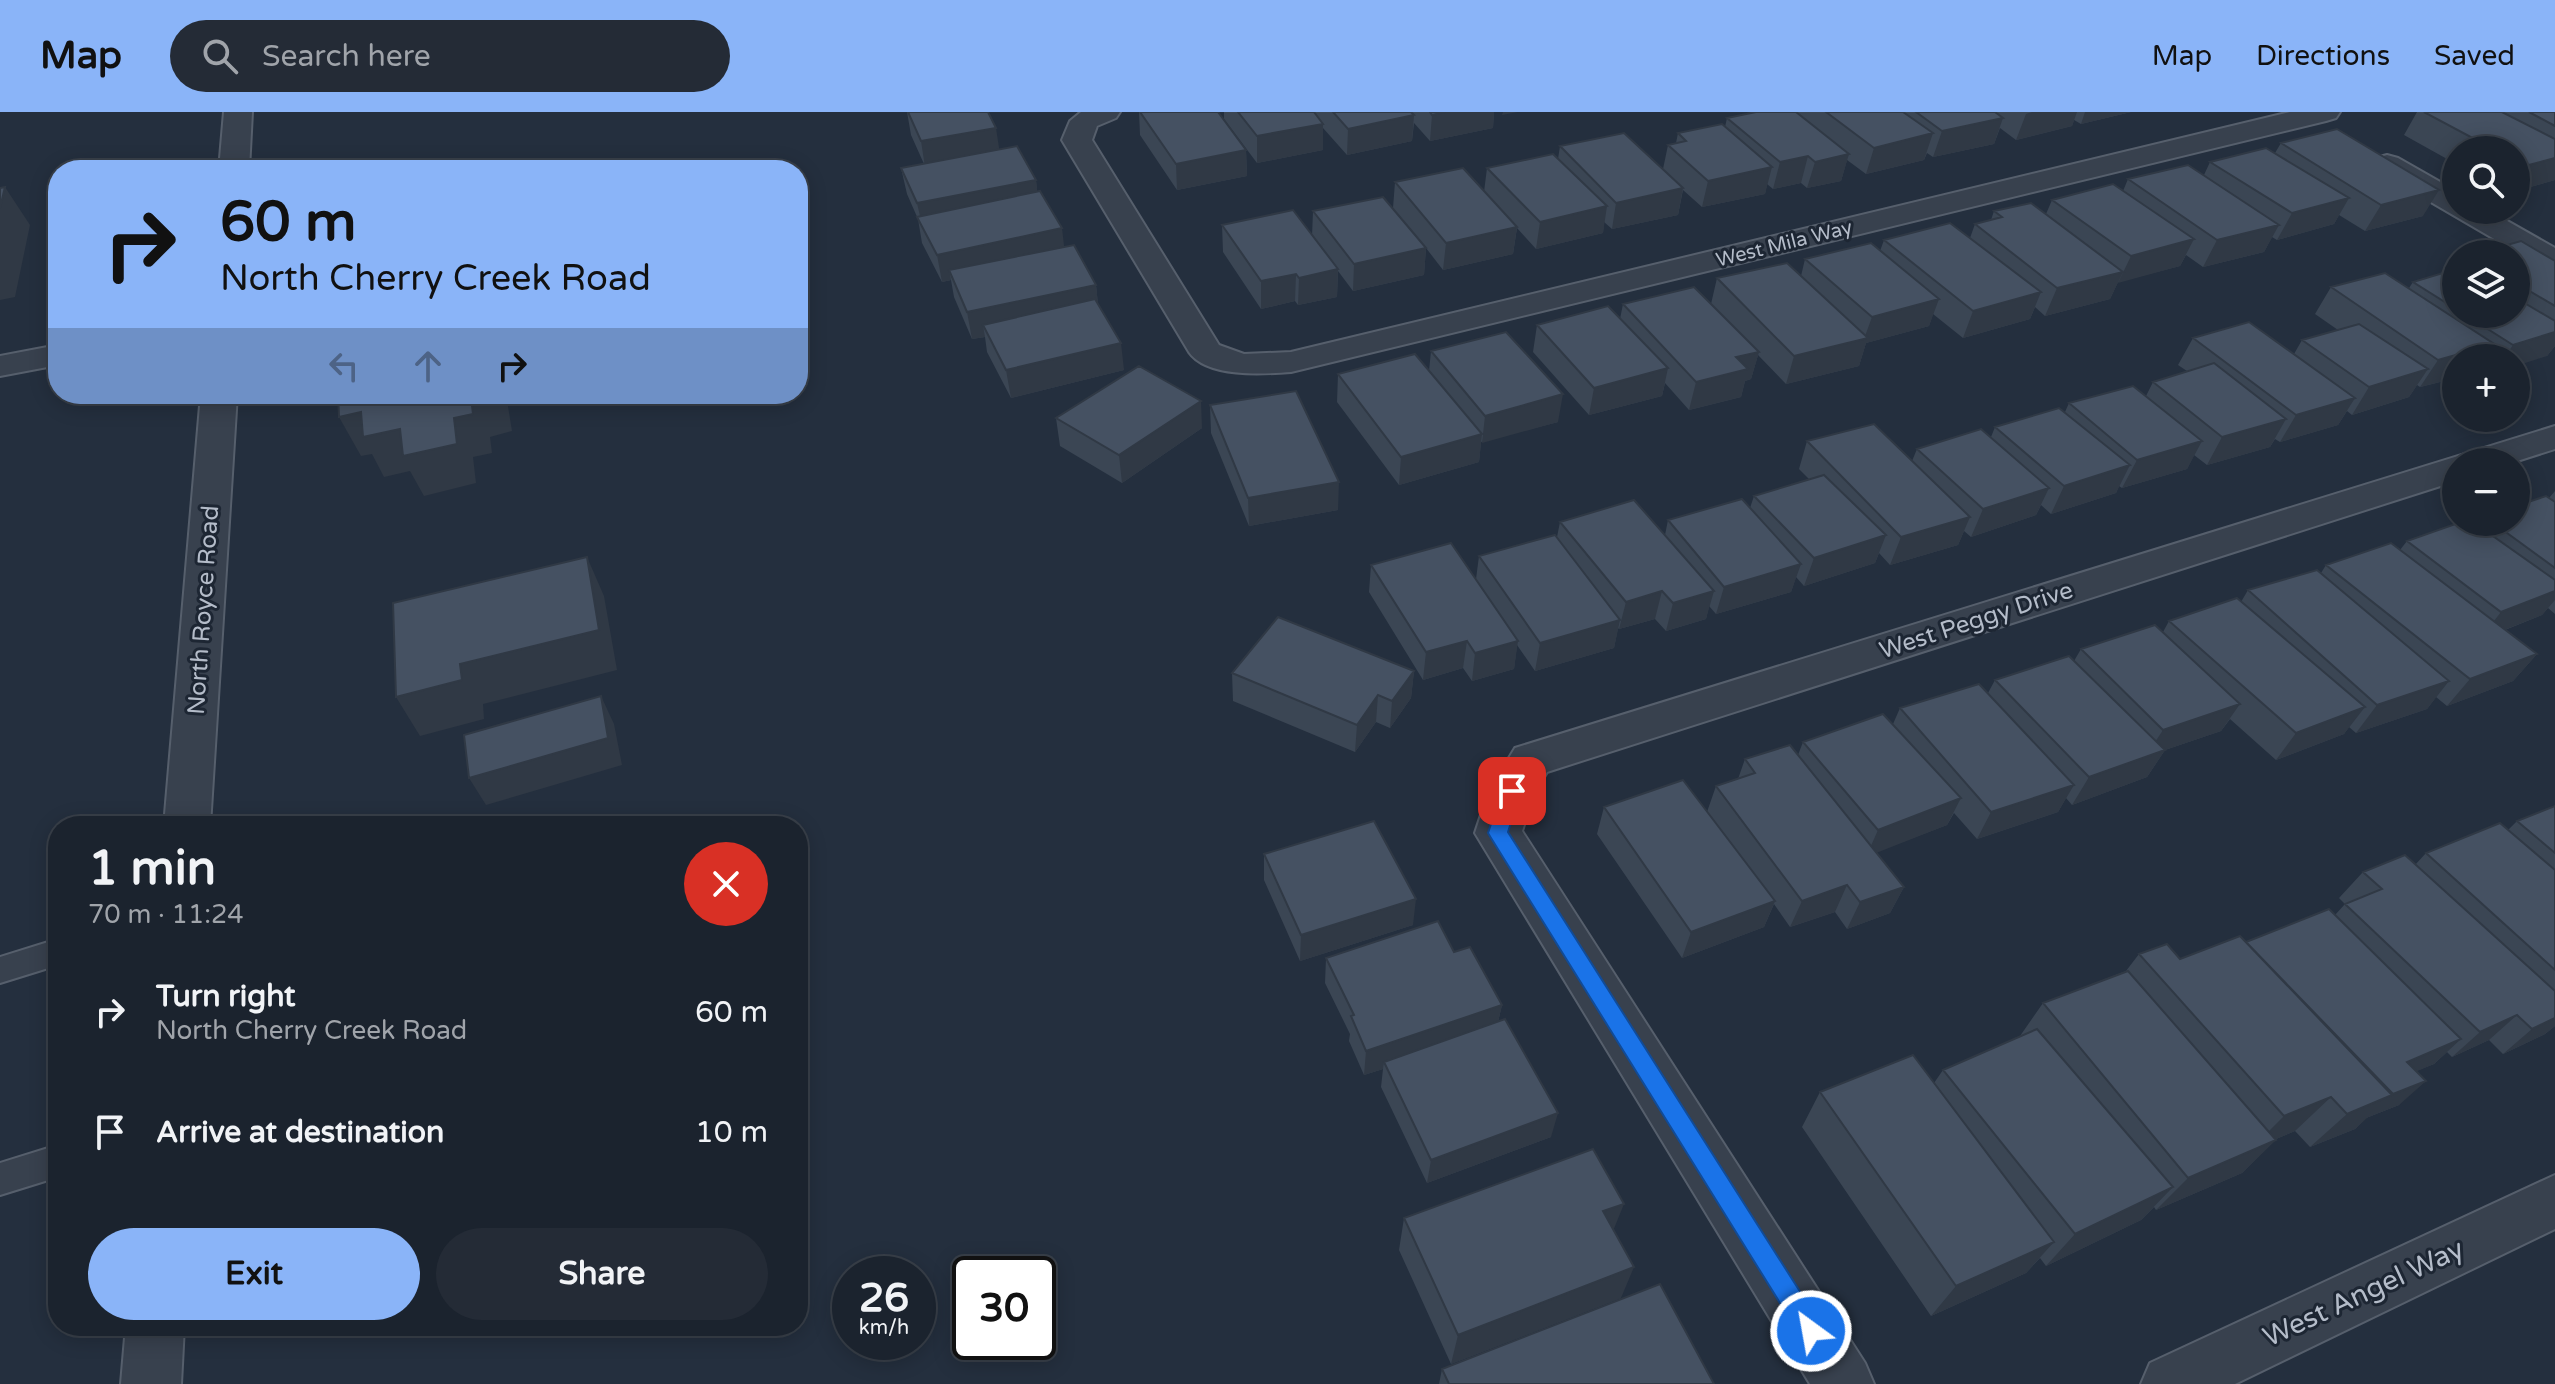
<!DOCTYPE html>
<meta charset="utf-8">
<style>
:root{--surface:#1b232e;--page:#242b36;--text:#f1f3f6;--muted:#a0a4aa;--line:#39404a;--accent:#8ab4f8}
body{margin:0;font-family:"Varela Round",sans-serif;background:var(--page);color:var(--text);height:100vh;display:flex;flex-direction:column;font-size:30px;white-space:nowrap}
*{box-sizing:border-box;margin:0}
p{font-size:26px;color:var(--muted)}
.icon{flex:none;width:44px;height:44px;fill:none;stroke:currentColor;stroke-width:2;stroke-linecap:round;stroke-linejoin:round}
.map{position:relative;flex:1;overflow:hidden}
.details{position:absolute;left:48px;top:704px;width:760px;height:520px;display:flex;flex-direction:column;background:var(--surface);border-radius:32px;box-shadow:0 4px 20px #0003,0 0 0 2px var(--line)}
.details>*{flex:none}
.banner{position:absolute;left:48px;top:48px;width:760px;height:244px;border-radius:32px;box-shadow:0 4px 20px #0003,0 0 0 2px var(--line);background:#8ab4f8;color:#111;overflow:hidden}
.tools{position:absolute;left:2442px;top:24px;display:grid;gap:16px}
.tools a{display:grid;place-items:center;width:88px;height:88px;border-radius:50%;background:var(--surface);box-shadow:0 4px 20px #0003,0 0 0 2px var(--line);font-size:40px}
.speed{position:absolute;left:832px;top:1144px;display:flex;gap:16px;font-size:40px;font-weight:700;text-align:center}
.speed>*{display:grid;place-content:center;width:104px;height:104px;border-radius:50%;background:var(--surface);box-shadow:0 4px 20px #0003,0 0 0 2px var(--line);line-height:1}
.speed small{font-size:20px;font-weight:400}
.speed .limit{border:4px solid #111;border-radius:12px;background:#fff;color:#111}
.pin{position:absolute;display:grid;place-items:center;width:68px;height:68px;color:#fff;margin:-34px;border-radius:16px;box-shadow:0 4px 12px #0006}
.me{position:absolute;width:88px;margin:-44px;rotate:328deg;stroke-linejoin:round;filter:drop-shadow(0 0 6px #0008)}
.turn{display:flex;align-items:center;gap:28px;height:168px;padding:0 40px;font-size:36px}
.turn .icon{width:104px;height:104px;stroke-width:2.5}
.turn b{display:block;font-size:56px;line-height:68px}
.lanes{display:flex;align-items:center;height:76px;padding:0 40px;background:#0003;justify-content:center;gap:40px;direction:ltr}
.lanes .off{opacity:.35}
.round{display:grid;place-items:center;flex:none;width:84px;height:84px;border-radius:42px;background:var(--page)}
.overview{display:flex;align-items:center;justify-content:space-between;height:136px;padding:0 40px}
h1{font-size:48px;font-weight:800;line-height:60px}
.button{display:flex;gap:16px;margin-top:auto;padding:16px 40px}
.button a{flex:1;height:92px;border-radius:48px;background:var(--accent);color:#111;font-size:32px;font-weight:800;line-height:92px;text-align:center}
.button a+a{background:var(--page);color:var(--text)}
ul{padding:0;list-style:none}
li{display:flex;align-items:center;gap:24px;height:120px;padding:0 40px}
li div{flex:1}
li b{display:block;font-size:30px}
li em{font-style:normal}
header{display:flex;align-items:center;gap:48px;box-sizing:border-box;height:112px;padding:0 40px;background:var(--accent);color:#111}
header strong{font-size:38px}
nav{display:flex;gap:44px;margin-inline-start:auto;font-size:28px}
.search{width:560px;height:72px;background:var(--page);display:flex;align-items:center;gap:20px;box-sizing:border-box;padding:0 28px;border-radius:44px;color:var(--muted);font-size:30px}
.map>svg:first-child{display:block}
</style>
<header>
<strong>Map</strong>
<div class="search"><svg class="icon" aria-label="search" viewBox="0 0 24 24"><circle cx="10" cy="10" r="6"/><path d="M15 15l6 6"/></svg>Search here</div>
<nav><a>Map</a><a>Directions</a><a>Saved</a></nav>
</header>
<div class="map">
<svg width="2555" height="1272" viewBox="0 0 2555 1272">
<rect width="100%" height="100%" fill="#242f3e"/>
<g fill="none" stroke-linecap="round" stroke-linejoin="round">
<g stroke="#565f6c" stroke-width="4">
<path id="lane" d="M58,827V853L0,871V845Z
M58,1033V1065L0,1083V1051Z"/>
</g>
<g stroke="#565f6c" stroke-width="4">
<path id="street" d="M224,0H252L249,58H219Z
M1081,0H1120L1116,6L1097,14L1092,28L1219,233L1244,242L1291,240L2290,0H2340L2336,6L2326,9L1291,260C1263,262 1207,266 1189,240L1062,28L1070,9Z
M2387,43L2398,46L2456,79V98H2488L2555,136V159L2544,156L2376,58L2372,52L2376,46Z
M58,233V253L0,264V244Z
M201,282H237L210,714H164Z
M2555,314V337L2514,350H2456V369L1547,660L1534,682L1522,719L1865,1251L1874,1272H1810L1475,721L1489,679L1515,636Z
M2555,1063V1117L2235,1272H2141L2150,1251Z
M126,1214H184L181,1272H121Z"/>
</g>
<use href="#lane" fill="#38414e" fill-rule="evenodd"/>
<use href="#street" fill="#38414e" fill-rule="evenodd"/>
</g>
<path fill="#3b4654" d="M907,0H988L999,38L1036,68L1037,80L1064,135L1096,173L1098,193L1124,258L1011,286L987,240L985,225L972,227L954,185L951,168L942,170L922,131L918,107L907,82L901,56L924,52L911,23Z
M1139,0H1218L1246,38L1247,64L1177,78L1140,23Z
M1224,0H1494L1493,16L1430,29L1414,11L1412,29L1347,43L1323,16V38L1257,51L1224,7Z
M1756,0H2131L2081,12L2074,8L2072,14L2016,28L2000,16L1994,32L1933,45L1927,41L1924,48L1866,62L1847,48L1841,69L1807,76L1801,71L1773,77L1767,72L1765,82L1702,95L1683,78L1678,103L1612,117L1604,110L1603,121L1536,137L1517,116L1513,142L1443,158L1426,136L1424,163L1353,179L1338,159L1337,185L1298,193L1295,189L1261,197L1223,140L1222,113L1312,124L1313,99L1393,96L1395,70L1484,80L1487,56L1558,47L1560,34L1663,57L1668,33L1676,31L1678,21L1725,15L1727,6Z
M2417,0H2555V68L2516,79V38H2456V52L2404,23Z
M2281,31L2423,104L2365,119L2339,103L2334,112L2277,128L2272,125L2264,140L2203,155L2186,143L2180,154L2118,170L2110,187L2045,204L2035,195L2030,207L1963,226L1933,202L1929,214L1866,231L1859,254L1786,272L1758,243L1751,267L1745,269L1741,285L1689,298L1665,271L1662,284L1589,303L1533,240L1537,213L1620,207L1623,192H1711L1717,166L1801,164L1805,147L1880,139L1884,128L1970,126L1975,112L1991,108L1994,99L2046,102L2052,88L2123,79L2128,67L2204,63L2210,50L2275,41Z
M2516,142L2555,149V234L2547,244L2516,246H2456V273L2448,268L2420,275L2417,273L2409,285L2352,303L2347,299L2338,313L2280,330L2275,327L2270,335L2207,353L2194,343L2187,357L2122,376L2119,374L2116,381L2051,402L2041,393L2036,403L1971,425L1964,419L1958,433L1890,453L1879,441L1875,451L1804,474L1796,465L1791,480L1716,502L1709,494L1706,507L1666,519L1655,507L1619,517L1618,516L1614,536L1535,559L1517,533L1514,557L1472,569L1463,556L1423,568L1369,480L1371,453L1476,467L1479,444L1557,425L1560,410L1665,423L1668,408L1750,396L1754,384L1809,367L1799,357L1807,329L1912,349L1917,337L1991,325L1995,315L2065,300L2069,291L2146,284L2153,270L2187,259L2178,253L2193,226L2294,242L2302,228L2338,218L2315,202L2331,175L2409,176L2413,170L2456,157V202H2516Z
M1431,239L1558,310L1481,330L1479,350L1399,373L1337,290L1338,262L1429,259Z
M1210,293L1338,398L1249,414L1211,321Z
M1056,306L1202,316L1122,371L1060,334Z
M2555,379V502L2548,496L2542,503L2505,518L2537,542L2513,569L2447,594L2436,585L2427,597L2356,621L2349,615L2344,622L2276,648L2230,607L2221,619L2165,638L2147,665L2072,693L2066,686L2058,700L1977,727L1954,701L1947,713L1876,740L1904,775L1890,801L1847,817L1835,800L1790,815L1774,792L1764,815L1682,846L1597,722L1604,695L1707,700L1716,674L1738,667L1745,647L1798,643L1803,630L1893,612L1900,596L1988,581L1995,568L2074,549L2081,537L2163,520L2169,509L2241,490L2248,478L2321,461L2326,453L2400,438L2407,429L2477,413L2480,410H2516L2549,386Z
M1414,559L1411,586L1390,616L1376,610L1355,640L1233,589L1232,561Z
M2555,694V914L2545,922L2503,942L2489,928L2452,945L2447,940L2434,952L2416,959L2399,993L2366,1006L2355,1017L2310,1035L2295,1019L2276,1027L2242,1061L2156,1098L2154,1095L2141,1108L2046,1154L2040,1146L2026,1161L1931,1204L1802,1015L1820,980L1934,971L1943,958L2020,924L2043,891L2126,859L2139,842L2180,847L2246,830L2335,803L2345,792L2339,786L2363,760L2415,753L2426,741L2508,718L2517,709Z
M1264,742L1413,813L1300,849L1264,768Z
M1454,840L1502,893L1498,910L1551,1025L1427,1071L1381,975L1383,957L1364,963L1349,929L1350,922L1325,871L1326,846Z
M1404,1106L1614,1118L1621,1186L1451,1252L1399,1138Z
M1442,1257L1714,1272H1439Z"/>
<path fill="#303945" d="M1445,0H1494L1493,16L1430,29L1432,3Z
M1503,0H1518L1502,3Z
M2032,0H2077L2072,14L2016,28L2026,2Z
M2085,0H2131L2081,12Z
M1414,3L1412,29L1347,43L1348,17Z
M2003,6L1994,32L1933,45L1942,19Z
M1323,12V38L1257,51V24Z
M996,16L1000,42L925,55L921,29Z
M1933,21L1924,48L1866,62L1874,36Z
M1246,38L1247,64L1177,78L1176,52Z
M1849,42L1841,69L1807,76L1815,50Z
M1808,44L1801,71L1773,77L1780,50Z
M2555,46V68L2516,79V69L2525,54Z
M1772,55L1765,82L1702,95L1708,69Z
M1036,68L1039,95L922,113L917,91Z
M5,75L30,113L15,185L0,188V96Z
M1683,76L1678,103L1612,117L1616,91Z
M2439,78L2423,104L2365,119L2381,93Z
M2349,86L2334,112L2277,128L2292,101Z
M1607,94L1603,121L1536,137L1540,110Z
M2279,113L2264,140L2203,155L2217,128Z
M1517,115L1513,142L1443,158L1446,131Z
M1062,116L1065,142L949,158L951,168L942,170L937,143Z
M2194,127L2180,154L2118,171L2131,144Z
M1426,136L1424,163L1353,179L1354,152Z
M1338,157L1337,185L1298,193L1299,166Z
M2123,160L2110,187L2045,204L2057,176Z
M1296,162L1295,189L1261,197V169Z
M1096,173L1099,201L983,213L985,225L972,227L967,200Z
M2041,180L2030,207L1963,226L1973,199Z
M1939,187L1929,214L1866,231L1859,254L1786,272L1794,244L1864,227L1872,205Z
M2555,220V234L2547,244L2516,254V246H2504L2513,233Z
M1121,231L1124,258L1011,286L1006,258Z
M2505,239L2501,246H2482Z
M1759,240L1751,267L1745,269L1741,285L1689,298L1696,270L1736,245Z
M2466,240L2462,246H2456V255L2448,268L2420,275L2438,248Z
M1668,256L1662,284L1589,303L1594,276Z
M2428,257L2409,285L2352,303L2369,275Z
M485,282H506L512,319L490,325L492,341L473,345L476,371L424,384L410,359L384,365L372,342L361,344L339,305L361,300L471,285Z
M1563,282L1558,310L1482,331L1485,304Z
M2355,286L2338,313L2280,330L2296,303Z
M1201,289L1202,316L1122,371L1119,343Z
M2286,307L2270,335L2207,353L2222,325Z
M1482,322L1479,350L1399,373L1401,345Z
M2202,329L2187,357L2122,376L2137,348Z
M2130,353L2116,381L2051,402L2064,374Z
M1339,370L1338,398L1249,414L1248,386Z
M2049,376L2036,403L1971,425L1983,397Z
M1970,405L1958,433L1890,453L1901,425Z
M1886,423L1875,451L1804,474L1814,446Z
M587,445L604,484L617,558L483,592L484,607L420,624L396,585L460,552Z
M1801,452L1791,480L1716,502L1724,475Z
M1662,479L1655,507L1619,517L1626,490Z
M1714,479L1706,507L1666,519L1673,491Z
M2555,479V488L2542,503L2479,528L2501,500Z
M1620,508L1614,536L1535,559L1540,531Z
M1467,529L1463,556L1423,568L1426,540Z
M1518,529L1514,557L1472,569L1475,541Z
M2537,542L2513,569L2447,594L2470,567Z
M1414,559L1411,586L1390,616L1392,589Z
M2449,569L2427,597L2356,621L2377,593Z
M1378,583L1376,610L1355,640L1357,613Z
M601,584L614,612L622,653L486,693L469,666Z
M2240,592L2221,619L2165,638L2147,665L2072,693L2089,665L2145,645L2163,618Z
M2365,595L2344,622L2276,648L2296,621Z
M2074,673L2058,700L1977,727L1991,700Z
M1961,686L1947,713L1866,745L1878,718Z
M1847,773L1835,800L1790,815L1802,789Z
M1904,775L1890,801L1847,817L1860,790Z
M1416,787L1413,813L1300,849L1301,823Z
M1775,789L1764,815L1682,846L1691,820Z
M1502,893L1496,918L1384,950L1383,957L1364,963L1366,939Z
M2517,903L2489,928L2452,945L2480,920Z
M2555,906V914L2545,922L2503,942L2532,917Z
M2461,927L2434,952L2384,973L2407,950Z
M2426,969L2399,993L2366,1006L2393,982Z
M2392,983L2355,1017L2310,1035L2347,1002Z
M2331,985L2295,1019L2250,1038L2284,1004Z
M1558,1001L1551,1025L1427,1071L1431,1048Z
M2276,1028L2242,1061L2156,1098L2188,1066Z
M2173,1075L2141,1108L2046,1154L2075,1122Z
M1624,1092L1611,1124L1603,1099Z
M2054,1130L2026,1161L1931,1204L1956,1174Z
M1634,1155L1621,1186L1451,1252L1458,1223Z"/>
<path fill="#455162" stroke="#303945" stroke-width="2" d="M908,0H988L996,16L921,29Z
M1140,0H1218L1246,38L1176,52Z
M1238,0H1314L1323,12L1257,24Z
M1333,0H1411L1414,3L1348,17Z
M1430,0H1445L1432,3Z
M1756,0H1796L1849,42L1815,50L1808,44L1780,50L1727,6Z
M1826,0H1903L1933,21L1874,36Z
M1916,0H1995L2003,6L1942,19Z
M2424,0H2502L2555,27V46L2525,54L2516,49V38H2495Z
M2529,0H2555V14Z
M1722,12L1772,55L1708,69L1668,33L1686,29L1678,21Z
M2337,17L2439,78L2381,93L2281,31Z
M1624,21L1683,76L1616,91L1560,34Z
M1017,34L1036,68L917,91L901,56Z
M2266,36L2349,86L2292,101L2210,50Z
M1553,42L1607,94L1540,110L1487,56Z
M2188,53L2279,113L2217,128L2128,67Z
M1463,56L1517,115L1446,131L1395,70Z
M2113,72L2194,127L2131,144L2052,88Z
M5,75L0,96V76Z
M1040,79L1062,116L937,143L917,105Z
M1383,85L1426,136L1354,152L1313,99Z
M2031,91L2123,160L2057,176L1975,112L2002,105L1994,99Z
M1293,98L1338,157L1299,166L1296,162L1261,169L1222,113Z
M1950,111L2041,180L1973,199L1884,128Z
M2521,129L2555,149V194L2516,171V142H2475Z
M1871,131L1939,187L1872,205L1805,147Z
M1074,133L1096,173L967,200L949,158Z
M1787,151L1868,226L1794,244L1717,166Z
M2456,157V197L2413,170Z
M2385,161L2505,239L2482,246H2475L2466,240L2438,248L2331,175Z
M1694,175L1759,240L1736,245L1748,257L1696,270L1623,192Z
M2516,186L2555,209V220L2513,233L2464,202H2516Z
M1095,187L1121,231L1006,258L983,213Z
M1608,194L1668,256L1594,276L1537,213Z
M2249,210L2355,286L2296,303L2193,226Z
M2359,212L2428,257L2369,275L2302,228Z
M1506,220L1563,282L1485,304L1431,239Z
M1415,242L1482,322L1401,345L1338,262Z
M2214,251L2286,307L2222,325L2153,270Z
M1139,254L1201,289L1119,343L1056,306Z
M2133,274L2202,329L2137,348L2069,291Z
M1296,279L1339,370L1248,386L1210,293Z
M338,282H485L471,285L473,302L454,306L457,332L403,344L400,317L363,325L361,300L339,305Z
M2059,296L2130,353L2064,374L1995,315Z
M1874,312L1970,405L1901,425L1807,329Z
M1981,317L2049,376L1983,397L1917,337Z
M1824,363L1886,423L1814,446L1754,384Z
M2546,384L2555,390V456L2492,410H2516V394Z
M1742,387L1801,452L1724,475L1668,408Z
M1634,388L1714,479L1673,491L1662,479L1626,490L1560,410Z
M2461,410H2473L2555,468V479L2501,500L2407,429Z
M1555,423L1620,508L1540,531L1479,444Z
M1451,431L1518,529L1475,541L1467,529L1426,540L1371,453Z
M2391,431L2537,542L2470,567L2326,453Z
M587,445L599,518L460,552L462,568L396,585L393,491Z
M2317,458L2449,569L2377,593L2248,478Z
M2237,486L2365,595L2296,621L2169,509Z
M1278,505L1414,559L1392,589L1378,583L1357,613L1232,561Z
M2155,513L2240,592L2163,618L2081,537Z
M2069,544L2165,638L2089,665L1995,568Z
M1979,572L2074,673L1991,700L1900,596Z
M601,584L608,626L469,666L464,623Z
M1883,602L1961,686L1878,718L1803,630Z
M1790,633L1904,775L1860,790L1847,773L1802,789L1716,674L1755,661L1745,647Z
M1683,668L1775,789L1691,820L1604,695Z
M2555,694V741L2517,709Z
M1374,709L1416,787L1301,823L1264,742Z
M2500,711L2555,758V858L2426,741Z
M2405,743L2555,879V906L2532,917L2517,903L2480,920L2345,792L2382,777L2363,760Z
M2329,797L2461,927L2407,950L2426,969L2393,982L2246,830Z
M1438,809L1454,840L1470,835L1502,893L1366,939L1351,904L1354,903L1326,846Z
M2240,824L2392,983L2347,1002L2331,985L2284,1004L2139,842L2167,832L2180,847Z
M2128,859L2276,1028L2188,1066L2043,891Z
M1505,907L1558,1001L1431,1048L1384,950Z
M2037,917L2173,1075L2075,1122L1943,958Z
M1913,943L2054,1130L1956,1174L1820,980Z
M1593,1037L1624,1092L1603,1099L1634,1155L1458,1223L1404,1106Z
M1660,1172L1714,1272H1449L1442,1257Z"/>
<path fill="#1a73e8" stroke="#114b97" stroke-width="2" d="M1512,672L1521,679L1508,720L1820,1211L1823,1219L1820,1228L1811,1231L1803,1228L1491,726L1488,721L1502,679Z"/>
<g text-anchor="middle" stroke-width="6" stroke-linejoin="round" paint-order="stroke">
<g font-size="20" fill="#b4bcc9" stroke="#1d2633">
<text transform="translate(1784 131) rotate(-14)" y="7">West Mila Way</text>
</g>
<g font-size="24" fill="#b4bcc9" stroke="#1d2633">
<text transform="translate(203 498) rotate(-86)" y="8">North Royce Road</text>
<text transform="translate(1976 508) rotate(-18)" y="8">West Peggy Drive</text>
</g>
<g font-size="28" fill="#b4bcc9" stroke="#1d2633">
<text transform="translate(2363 1180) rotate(-25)" y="10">West Angel Way</text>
</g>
</g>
</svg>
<div class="tools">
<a><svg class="icon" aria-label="search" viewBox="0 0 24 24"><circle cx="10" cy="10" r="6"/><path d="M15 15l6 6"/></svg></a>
<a><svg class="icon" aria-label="layers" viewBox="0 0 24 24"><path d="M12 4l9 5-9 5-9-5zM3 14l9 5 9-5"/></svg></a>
<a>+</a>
<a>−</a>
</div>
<div class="speed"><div>26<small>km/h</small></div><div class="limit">30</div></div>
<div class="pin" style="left:1512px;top:679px;background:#d93025"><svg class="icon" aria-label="arrive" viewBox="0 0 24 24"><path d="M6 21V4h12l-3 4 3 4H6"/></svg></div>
<svg class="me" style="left:1811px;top:1219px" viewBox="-20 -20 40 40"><circle r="17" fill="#1a73e8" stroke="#fff" stroke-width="3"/><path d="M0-11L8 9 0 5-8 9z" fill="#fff"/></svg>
<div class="banner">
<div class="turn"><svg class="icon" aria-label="right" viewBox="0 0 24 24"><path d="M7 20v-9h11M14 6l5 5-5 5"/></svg><div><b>60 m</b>North Cherry Creek Road</div></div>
<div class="lanes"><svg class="icon off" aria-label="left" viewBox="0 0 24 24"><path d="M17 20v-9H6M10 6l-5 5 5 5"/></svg><svg class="icon off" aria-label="ahead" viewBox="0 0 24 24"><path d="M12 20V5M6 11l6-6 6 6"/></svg><svg class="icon" aria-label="right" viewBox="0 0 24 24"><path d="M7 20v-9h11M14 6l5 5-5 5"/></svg></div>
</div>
<section class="details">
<div class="overview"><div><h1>1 min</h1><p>70 m · 11:24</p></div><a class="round" style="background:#d93025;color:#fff"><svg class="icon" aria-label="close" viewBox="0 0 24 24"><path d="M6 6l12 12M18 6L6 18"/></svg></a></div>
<ul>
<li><svg class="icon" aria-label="right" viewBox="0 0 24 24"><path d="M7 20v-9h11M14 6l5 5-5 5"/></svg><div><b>Turn right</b><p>North Cherry Creek Road</p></div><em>60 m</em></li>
<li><svg class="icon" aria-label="arrive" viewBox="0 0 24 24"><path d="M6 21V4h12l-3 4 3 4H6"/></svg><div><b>Arrive at destination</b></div><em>10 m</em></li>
</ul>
<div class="button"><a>Exit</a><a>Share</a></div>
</section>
</div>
